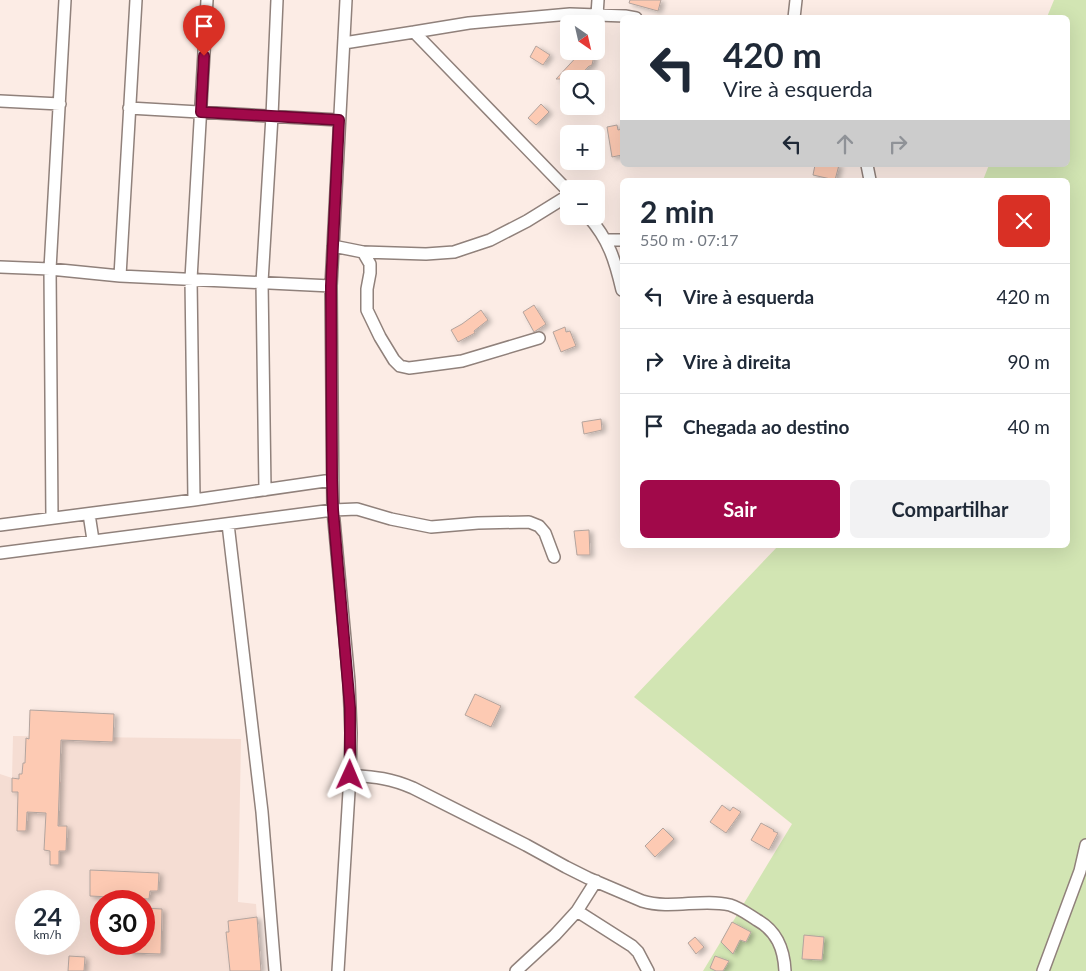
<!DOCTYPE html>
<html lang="pt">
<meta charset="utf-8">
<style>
:root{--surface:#fff;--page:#f2f2f3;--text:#1f2937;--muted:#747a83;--line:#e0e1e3;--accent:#a1094a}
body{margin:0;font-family:Lato,sans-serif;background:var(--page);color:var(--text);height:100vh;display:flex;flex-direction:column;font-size:19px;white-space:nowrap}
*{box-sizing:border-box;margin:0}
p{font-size:16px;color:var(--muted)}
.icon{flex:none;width:28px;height:28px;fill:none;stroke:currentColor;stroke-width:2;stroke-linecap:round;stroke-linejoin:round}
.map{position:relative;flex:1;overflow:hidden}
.sheet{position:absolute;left:620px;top:178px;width:450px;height:370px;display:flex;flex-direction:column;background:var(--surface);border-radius:8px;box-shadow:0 5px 20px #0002}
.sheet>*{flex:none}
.hud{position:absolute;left:620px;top:15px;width:450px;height:152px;border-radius:8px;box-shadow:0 5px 20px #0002;background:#fff;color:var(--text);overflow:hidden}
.needle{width:32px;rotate:146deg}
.fabs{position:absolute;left:560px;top:15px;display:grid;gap:10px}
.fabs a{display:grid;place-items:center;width:45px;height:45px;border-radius:8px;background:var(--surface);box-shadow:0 5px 20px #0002;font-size:25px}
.speed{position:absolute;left:15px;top:890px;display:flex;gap:10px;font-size:25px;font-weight:700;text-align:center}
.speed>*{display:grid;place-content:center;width:65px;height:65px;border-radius:50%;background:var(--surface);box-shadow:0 5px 20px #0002;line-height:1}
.speed small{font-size:12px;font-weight:400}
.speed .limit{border:8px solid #d22;background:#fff;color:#111}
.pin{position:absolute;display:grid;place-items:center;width:42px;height:42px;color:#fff;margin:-51px -21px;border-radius:50% 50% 50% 0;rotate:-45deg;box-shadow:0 0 5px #0007}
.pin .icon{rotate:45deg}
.me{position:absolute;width:55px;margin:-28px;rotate:1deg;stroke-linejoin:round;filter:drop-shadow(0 0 4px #0008)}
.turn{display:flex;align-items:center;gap:18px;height:105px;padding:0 20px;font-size:22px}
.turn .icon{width:65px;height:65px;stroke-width:2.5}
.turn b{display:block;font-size:35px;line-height:42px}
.lanes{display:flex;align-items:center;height:48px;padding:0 20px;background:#0003;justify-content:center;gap:25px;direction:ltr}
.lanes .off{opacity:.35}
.round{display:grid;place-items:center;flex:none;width:52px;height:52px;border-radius:8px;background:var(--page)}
.head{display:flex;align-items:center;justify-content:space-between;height:85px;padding:0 20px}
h1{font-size:30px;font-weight:700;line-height:38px}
.action{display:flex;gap:10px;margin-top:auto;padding:10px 20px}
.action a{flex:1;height:58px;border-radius:8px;background:var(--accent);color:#fff;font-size:20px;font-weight:700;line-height:58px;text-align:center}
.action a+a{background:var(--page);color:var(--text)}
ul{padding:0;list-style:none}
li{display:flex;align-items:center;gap:15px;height:65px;padding:0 20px;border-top:1px solid var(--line)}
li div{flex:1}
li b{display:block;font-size:19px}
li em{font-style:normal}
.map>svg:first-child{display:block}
</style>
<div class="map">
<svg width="1086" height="971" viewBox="0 0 1086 971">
<defs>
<filter id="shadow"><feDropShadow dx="3.5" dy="2" stdDeviation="2.5" flood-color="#0004"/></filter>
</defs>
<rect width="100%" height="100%" fill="#fcece5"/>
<path fill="#f5ddd3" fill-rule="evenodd" d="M13,736L241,739L238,902L256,904L261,971H0V774L12,778ZM26,901H69V944H26ZM101,901H144V944H101Z"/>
<path fill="#d2e5b3" d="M1054,0H1086V971H703L792,824L634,697L779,545H1068V180H983L989,165H1068V18L1047,17Z"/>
<path fill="#fdcab3" stroke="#b3a49e" filter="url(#shadow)" d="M630,0H661L658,11L629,3Z
M536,46L550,55L543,65L530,57Z
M582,51H593L592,55L594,56L592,65L590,66H589L577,79H569V86L561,79H556Z
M541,104L549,112L536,125L528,118Z
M617,125L618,130L622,129V155L612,157L607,127Z
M815,165H839L835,180L813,175Z
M534,305L546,324L534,332L523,312Z
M481,310L488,320L474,331L475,333L458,342L451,330L462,324Z
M565,327L566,332L570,331L576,346L561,352L553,332Z
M601,419L602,430L584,434L582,422Z
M589,530L590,555H577L574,531Z
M475,694L501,706L491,727L465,715Z
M30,710L114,714L113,742L61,740L58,826H67L66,851H59V865H50V851L44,850L46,813L27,812L26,831H17L18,792H12V778L19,779V774H22L23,763H25L26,738L29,739Z
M722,805L730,811L733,807L741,812L726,833L710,822Z
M761,823L774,830L773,831L778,833L769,850L751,840Z
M663,828L674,839L655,857L645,846Z
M90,870L159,873L158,891H150L149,899L90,896Z
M144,908L162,909L161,954L129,953L130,944H144Z
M257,917L261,971H230L226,932H229L228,921Z
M732,922L751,932L746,942L740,940L733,954L721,942Z
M804,935L824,937L822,960L802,959Z
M695,937L704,947L696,954L688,943Z
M69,956L85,957L84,971H68Z
M715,956L729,961L723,971H716L710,968Z"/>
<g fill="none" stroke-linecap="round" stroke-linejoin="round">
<g stroke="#90817b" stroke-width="14">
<path id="street" d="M597,15L598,0
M794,18L796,0
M414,32L469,23L570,14L625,16L636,18
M344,43L414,32L569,192
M0,101L60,104
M129,108L339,120
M867,165L870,180
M588,216C609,240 615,260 622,290
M606,240H622
M333,246L363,252L370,264V273L367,289V310L380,337L394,360L400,366L409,368L417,367L462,361L539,338
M363,252L426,254L454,252L490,240L527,221L569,195
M0,267L50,269L120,276L331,286
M120,276L136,0
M265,490L262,282L272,116L277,0
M194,500L191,279L207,0
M89,514L93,540
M52,518L50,269L65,0
M228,524L262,812L275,971
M0,525L194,500L332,480
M0,553L333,510L357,509L391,519L431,527L478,523L529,522L539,526L545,533L554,557
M350,775C375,777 390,778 413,788L526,845L566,867L588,878L642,901C671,910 702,898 730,905C740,908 749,915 757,920C777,931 784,949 785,971
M577,911L596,881
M338,971L350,775L351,733L349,682L333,510L331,286L346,0
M516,971L555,935L577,911L632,946L638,952L648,971
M1043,971L1080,871L1086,845"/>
</g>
<use href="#street" stroke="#fff" stroke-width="11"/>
</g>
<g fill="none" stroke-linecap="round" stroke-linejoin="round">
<g stroke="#690630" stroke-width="12">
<path id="route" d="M204,56L201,112L339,120L331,286L332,480L333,510L350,708V775"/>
</g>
<use href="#route" stroke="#a1094a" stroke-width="9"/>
</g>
</svg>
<div class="fabs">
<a><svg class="needle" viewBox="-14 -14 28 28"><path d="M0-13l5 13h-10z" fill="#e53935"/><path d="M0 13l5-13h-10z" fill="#747a83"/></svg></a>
<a><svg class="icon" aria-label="search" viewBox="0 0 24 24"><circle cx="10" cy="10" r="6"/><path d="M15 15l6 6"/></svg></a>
<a>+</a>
<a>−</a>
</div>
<div class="speed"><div>24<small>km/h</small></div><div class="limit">30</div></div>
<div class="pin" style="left:204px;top:56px;background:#d93025"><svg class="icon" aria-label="arrive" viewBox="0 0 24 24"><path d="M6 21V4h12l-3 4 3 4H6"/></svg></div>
<svg class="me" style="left:350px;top:775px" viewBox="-20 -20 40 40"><path d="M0-17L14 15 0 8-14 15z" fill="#a1094a" stroke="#fff" stroke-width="4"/></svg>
<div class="hud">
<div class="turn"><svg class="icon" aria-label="left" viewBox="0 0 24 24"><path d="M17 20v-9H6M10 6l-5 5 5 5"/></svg><div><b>420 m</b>Vire à esquerda</div></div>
<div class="lanes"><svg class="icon" aria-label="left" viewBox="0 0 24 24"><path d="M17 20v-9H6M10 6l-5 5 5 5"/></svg><svg class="icon off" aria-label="ahead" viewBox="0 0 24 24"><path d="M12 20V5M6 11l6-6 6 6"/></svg><svg class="icon off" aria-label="right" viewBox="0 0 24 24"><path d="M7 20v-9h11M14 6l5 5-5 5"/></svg></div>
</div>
<section class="sheet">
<div class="head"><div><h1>2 min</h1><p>550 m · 07:17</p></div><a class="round" style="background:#d93025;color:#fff"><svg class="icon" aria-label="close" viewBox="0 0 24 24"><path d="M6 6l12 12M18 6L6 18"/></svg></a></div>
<ul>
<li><svg class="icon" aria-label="left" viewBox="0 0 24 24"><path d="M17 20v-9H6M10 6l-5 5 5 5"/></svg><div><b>Vire à esquerda</b></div><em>420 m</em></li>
<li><svg class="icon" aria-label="right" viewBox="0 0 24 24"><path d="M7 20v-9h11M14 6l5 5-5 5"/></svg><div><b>Vire à direita</b></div><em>90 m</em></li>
<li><svg class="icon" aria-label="arrive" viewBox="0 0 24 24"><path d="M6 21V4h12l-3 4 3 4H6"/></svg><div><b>Chegada ao destino</b></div><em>40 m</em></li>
</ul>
<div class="action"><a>Sair</a><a>Compartilhar</a></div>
</section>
</div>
